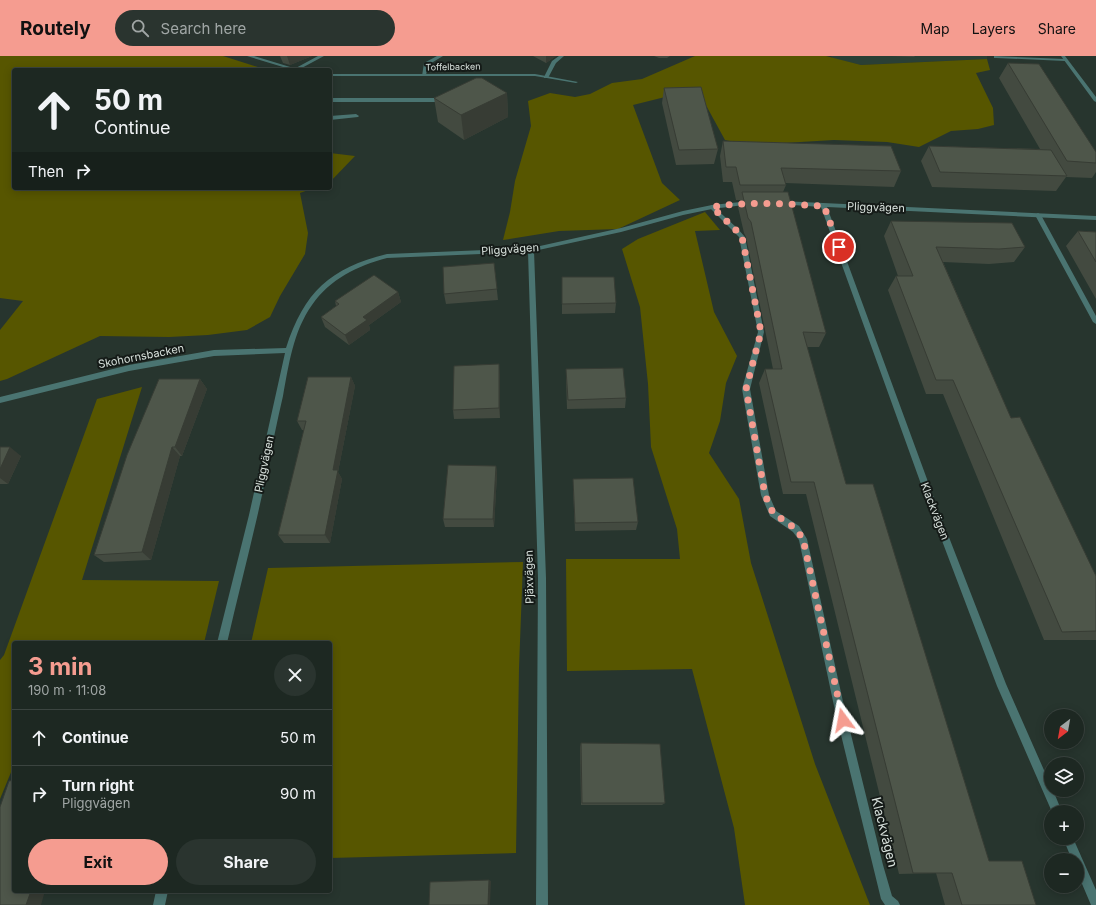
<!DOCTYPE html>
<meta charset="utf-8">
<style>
:root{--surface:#1d2822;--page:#2a342f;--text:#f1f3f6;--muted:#a0a6a5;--line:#3b4440;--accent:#f59c90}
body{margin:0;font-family:Inter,sans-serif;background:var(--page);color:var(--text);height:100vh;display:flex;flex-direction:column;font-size:15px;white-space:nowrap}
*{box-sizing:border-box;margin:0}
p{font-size:13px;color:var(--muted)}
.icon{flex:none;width:22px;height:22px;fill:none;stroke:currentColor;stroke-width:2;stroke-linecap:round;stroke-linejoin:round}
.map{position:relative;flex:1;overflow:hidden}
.side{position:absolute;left:12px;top:585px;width:320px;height:252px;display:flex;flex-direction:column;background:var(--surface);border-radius:4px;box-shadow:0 2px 10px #0003,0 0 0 1px var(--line)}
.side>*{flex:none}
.guide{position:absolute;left:12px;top:12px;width:320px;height:122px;border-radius:4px;box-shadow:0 2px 10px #0003,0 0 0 1px var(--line);background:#1d2822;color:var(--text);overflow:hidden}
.needle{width:26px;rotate:211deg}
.controls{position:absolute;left:1044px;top:653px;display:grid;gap:8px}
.controls a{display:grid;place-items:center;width:40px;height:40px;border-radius:50%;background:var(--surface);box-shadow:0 2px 10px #0003,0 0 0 1px var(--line);font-size:20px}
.pin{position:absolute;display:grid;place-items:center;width:34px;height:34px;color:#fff;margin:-17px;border:2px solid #fff;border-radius:50%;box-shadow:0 1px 4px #0007}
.me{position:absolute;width:44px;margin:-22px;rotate:347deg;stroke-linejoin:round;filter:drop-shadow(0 0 3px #0008)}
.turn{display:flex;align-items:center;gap:14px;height:84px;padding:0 16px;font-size:18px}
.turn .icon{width:52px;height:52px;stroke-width:2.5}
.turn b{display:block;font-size:28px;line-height:34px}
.then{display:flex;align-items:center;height:38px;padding:0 16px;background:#0003;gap:8px;font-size:15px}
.round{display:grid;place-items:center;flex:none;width:42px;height:42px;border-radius:21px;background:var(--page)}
.summary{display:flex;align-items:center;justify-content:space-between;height:68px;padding:0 16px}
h1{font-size:24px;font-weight:700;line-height:30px;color:var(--accent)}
.action{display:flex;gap:8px;margin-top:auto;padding:8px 16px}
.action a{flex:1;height:46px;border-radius:24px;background:var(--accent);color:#111;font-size:16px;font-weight:700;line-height:46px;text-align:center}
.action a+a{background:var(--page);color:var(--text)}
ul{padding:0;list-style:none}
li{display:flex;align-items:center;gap:12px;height:56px;padding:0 16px;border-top:1px solid var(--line)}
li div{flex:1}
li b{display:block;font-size:15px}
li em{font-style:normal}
header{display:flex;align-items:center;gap:24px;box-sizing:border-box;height:56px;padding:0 20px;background:var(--accent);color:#111}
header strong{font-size:19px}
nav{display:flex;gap:22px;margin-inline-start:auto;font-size:14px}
.search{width:280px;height:36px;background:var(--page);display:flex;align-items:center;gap:10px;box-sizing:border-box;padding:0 14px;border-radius:22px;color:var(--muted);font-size:15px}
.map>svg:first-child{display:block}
</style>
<header>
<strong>Routely</strong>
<div class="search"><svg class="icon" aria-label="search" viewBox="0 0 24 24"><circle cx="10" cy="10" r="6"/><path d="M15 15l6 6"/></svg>Search here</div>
<nav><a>Map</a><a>Layers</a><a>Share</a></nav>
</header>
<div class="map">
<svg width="1096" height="849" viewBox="0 0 1096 849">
<rect width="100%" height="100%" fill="#27352e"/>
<path fill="#2a3f35" d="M831,0H987V3L861,9L832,2Z"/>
<path fill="#575600" d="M0,0H223L267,14H14V132H314L300,137L308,177L305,198L280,240L270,261L247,274L208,279L169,281L100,280L7,323L0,325V274L23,245L0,242Z
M695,0H826L861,9L987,3L990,14L976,17L993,52L994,69L978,73L951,75L919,91L887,86L834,84L748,89L725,84L702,42L665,41L633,49L662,127L680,144L618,173L559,175L503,184L510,156L515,125L531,70L528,45L550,37L575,41L590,38L612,27L642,23Z
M330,97L355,100L330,126Z
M705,156L720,174L695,175L714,256L737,300L726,327L720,365L709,397L739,443L751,507L815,708L870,849H745L734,772L692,613L567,615L566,503H680L677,473L651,391L648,328L640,251L622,193L638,183Z
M142,331L82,524L219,525L204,587H14V709L0,743V604L4,599L97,343Z
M523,506L519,612L516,797L330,802V587H251L268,512Z"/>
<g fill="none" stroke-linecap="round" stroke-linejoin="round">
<path fill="#4a7471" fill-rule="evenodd" d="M318,0H324L298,14L294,13Z
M437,0H443L428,9L426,19L422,20L424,7Z
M559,0H564L556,7L548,22H544V21L552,5Z
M994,0L1065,3L1067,4L1065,5L996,2H994Z
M330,42H445L448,44L445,46H330Z
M356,58L359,60L358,61L330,64V60Z
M712,149L737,172L745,181L764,276L750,333L769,439L776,455L799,470L807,483L844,650L883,809L892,840L898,845L900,849H885L881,843L834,650L799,484L793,476L770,460L761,439L742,333L758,276L739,181L709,151Z
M1038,157L1041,159L1096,260V268L1093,266L1035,159Z"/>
<path fill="#4a7471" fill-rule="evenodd" d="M247,0H254L300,14H293Z
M1061,0H1065L1096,41V46L1094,45Z
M330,18H535L578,26L576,27L535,20H330Z
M750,145L753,147L752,148L712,153L683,159L621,176L534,195L546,522L548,849H536L538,522L528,196L387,202C357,210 330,223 312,249C293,276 289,308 283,340C277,365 272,391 267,416C255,474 240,530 227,587H217L249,459L285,297L214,300L129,315L0,347V341L129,309L214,294L286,292C304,236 330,212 387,198L531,192L621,172L683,155L712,149Z
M781,145L1096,160V164L827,151L938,453L1006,628L1051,730V734H1053L1062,756H1052L997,630L930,453L821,151L779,148L778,147Z
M1063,782H1073L1096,834V849H1091L1077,816V804H1072Z
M156,835H168L165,849H153Z"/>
</g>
<path fill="#434a40" d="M280,0H312L290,9L283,7Z
M533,0H556L546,7Z
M654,0H670L667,2H659Z
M891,0H915L914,1Z
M1008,7L1096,96V116L1092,122L1066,121L1056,135L932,131L921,105L929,90L1040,93L999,22Z
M664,32L718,93L714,108L676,109L662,47Z
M507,37L508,61L464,84L438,66L434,42Z
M723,85L901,115L894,131L785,127L786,129L783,136L826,277L819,291H807L846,428L989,805L1036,849H945L936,817L899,818L806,438H783L759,327L765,313H773L746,181L744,177L738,151L740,144H736L732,126H723L720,100Z
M891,165L1025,191L1014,206L989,208L943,206L1011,362L1096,520V584H1044L943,338H926L888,234L896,220H898L884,180Z
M1078,175L1096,176V243L1066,190Z
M494,207L498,244L446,248L444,238Z
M562,221L616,247L615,257L562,258Z
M398,236L401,246L369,269L370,274L349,289L325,271L321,261L336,250L335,245Z
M566,313L626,342L625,352L567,353L566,323Z
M500,318V362L454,363L453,354Z
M351,321L355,330L338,416L342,423L330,487H284L278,479L304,374H302L297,365Z
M200,323L207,333L182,400H180L151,504L104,506L94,499Z
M0,391L21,400L8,428H0Z
M496,410L497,418L494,471H445L443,463Z
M573,423L638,466L636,474L575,475L573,432Z
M581,687L665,747L662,749H581L580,691Z"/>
<path fill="#373c34" d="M287,0H312L290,9Z
M546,0H556L546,7Z
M507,37L508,61L464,84L461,59Z
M398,236L401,246L369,269L370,274L349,289L345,279L363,261Z
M499,308L500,318V362L499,352Z
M351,321L355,330L338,416L342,423L330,487L325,479L333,414Z
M200,323L207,333L182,400L175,391Z
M10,391L21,400L8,428L0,422V413Z
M172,391L180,400L151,504L142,496Z
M496,410L497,418L494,471L493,463Z
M489,824L491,825L490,849H488Z
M31,835H45L41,849H26Z"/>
<path fill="#4e564a" stroke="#373c34" d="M1008,7L1039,8L1096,96V107L1067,105Z
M476,22H482L507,37L461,59L434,42Z
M701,31L718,93L679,94L664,32Z
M723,85L891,90L901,115L781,112L786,129H740L736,111H726Z
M929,90L1051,94L1067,120L940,116Z
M742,136H788L826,277L803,276L846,428H873L989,805H1022L1036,849H962L952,817H913L814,426H791L765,313H782L751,166L748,162Z
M891,165L1012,167L1025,191L999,193L936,191L1011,362L1020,361L1096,520V575L1062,576L953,324H936L896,220H913Z
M1078,175L1096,176V206Z
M494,207L497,233L444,238L443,211Z
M374,219L398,236L363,261L367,264L345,279L321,261L339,248L335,245Z
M562,221H614L616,247L562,248Z
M499,308V352L453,354L454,310Z
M623,312L626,342L568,344L566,313Z
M308,321H351L333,414H338L325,479H278L306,365H297Z
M159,323H200L175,391H172L142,496L94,499L127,399Z
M0,391H10L0,413Z
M448,409L496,410L493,463H443Z
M633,422L638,466L575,467L573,423Z
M581,687L660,688L665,747H582Z
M14,724V835H31L26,849H0V751L9,725Z
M489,824L488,849H429L430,826Z"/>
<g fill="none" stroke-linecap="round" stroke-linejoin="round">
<path stroke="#f59c90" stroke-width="7" stroke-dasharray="0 12.6" d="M839,191L824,150C786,148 749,145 712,151L735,173L742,181L761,276L746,333L765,439L773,457L796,473L803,483L843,664"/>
</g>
<g text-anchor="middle" stroke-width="4" stroke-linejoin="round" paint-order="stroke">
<g font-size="9" fill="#d7e0db" stroke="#151b18">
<text transform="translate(453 11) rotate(-1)" y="3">Toffelbacken</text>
</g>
<g font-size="11" fill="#d7e0db" stroke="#151b18">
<text transform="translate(876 151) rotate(2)" y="4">Pliggvägen</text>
<text transform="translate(510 193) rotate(-4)" y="4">Pliggvägen</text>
<text transform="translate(141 300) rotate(-11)" y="4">Skohornsbacken</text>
<text transform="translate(264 408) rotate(-78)" y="4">Pliggvägen</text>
<text transform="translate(935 455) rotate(69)" y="4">Klackvägen</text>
<text transform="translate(529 521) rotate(-91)" y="4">Pjäxvägen</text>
</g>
<g font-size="13" fill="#d7e0db" stroke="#151b18">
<text transform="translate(885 776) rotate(76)" y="5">Klackvägen</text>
</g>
</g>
</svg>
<div class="controls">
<a><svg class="needle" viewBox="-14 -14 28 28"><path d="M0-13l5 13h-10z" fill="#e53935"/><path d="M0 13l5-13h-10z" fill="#a0a6a5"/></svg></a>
<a><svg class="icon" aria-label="layers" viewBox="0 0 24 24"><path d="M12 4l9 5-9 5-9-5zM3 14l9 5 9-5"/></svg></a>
<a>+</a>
<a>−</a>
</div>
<div class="pin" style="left:839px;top:191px;background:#d93025"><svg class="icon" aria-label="arrive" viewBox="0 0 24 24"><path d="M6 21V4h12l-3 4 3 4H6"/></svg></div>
<svg class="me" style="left:843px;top:664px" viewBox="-20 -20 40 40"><path d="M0-17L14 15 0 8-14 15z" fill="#f59c90" stroke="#fff" stroke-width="4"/></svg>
<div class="guide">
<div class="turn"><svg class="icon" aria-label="ahead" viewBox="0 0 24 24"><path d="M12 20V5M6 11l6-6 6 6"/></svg><div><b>50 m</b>Continue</div></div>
<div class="then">Then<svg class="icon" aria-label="right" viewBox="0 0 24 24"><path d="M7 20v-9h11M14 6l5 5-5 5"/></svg></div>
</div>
<section class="side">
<div class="summary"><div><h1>3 min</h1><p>190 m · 11:08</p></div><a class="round"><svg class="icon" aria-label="close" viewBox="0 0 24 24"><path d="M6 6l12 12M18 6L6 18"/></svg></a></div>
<ul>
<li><svg class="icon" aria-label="ahead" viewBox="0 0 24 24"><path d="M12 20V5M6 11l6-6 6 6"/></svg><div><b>Continue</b></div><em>50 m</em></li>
<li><svg class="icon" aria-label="right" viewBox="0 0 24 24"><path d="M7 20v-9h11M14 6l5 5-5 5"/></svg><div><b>Turn right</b><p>Pliggvägen</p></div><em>90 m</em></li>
</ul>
<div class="action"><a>Exit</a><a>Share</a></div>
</section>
</div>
